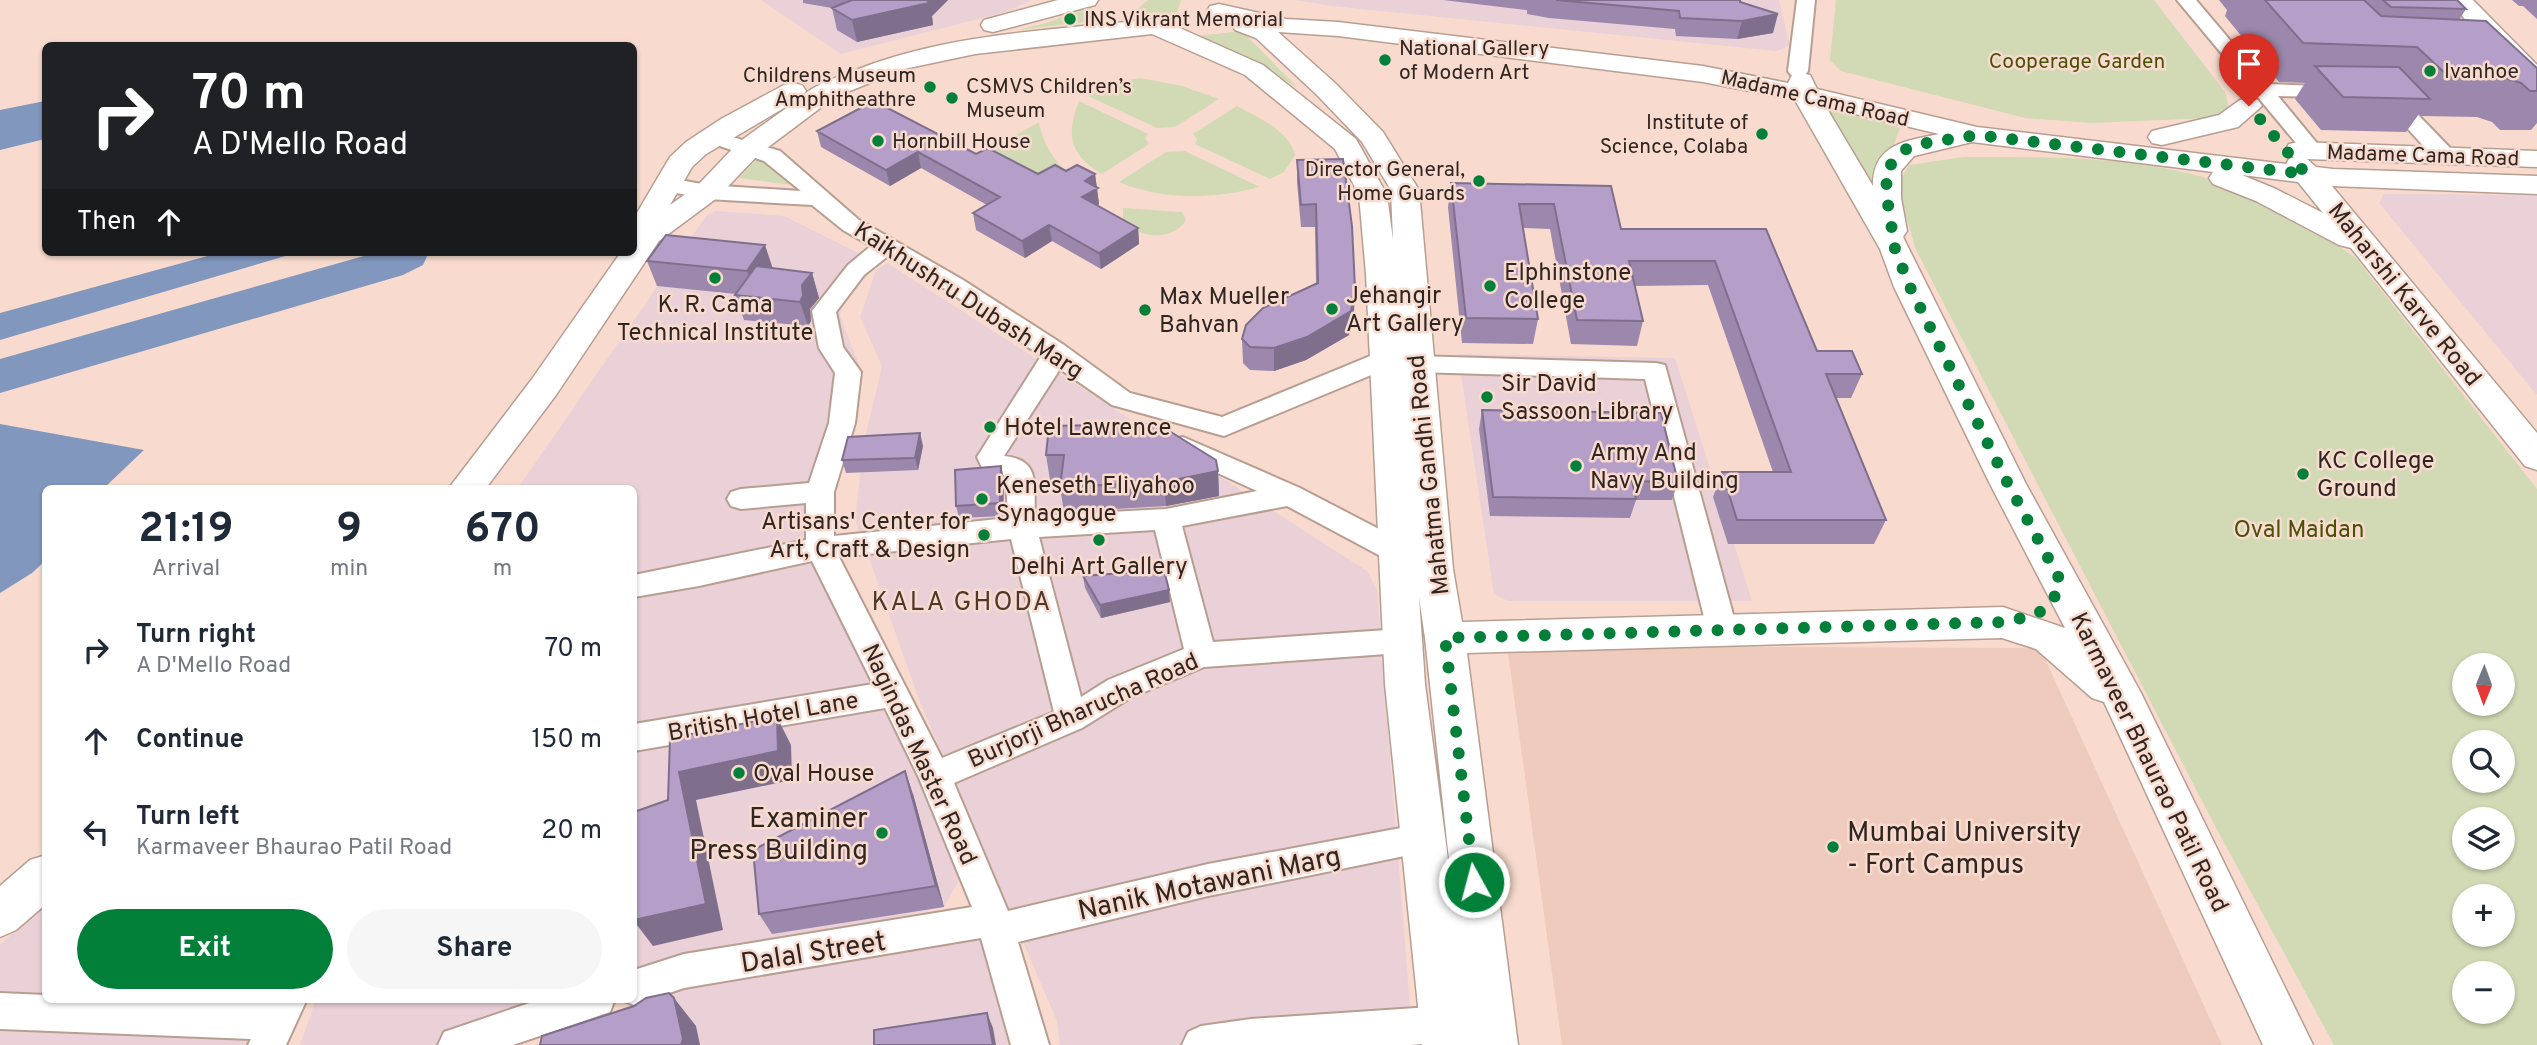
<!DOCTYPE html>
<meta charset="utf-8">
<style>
:root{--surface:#fff;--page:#f6f6f7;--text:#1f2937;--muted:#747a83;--accent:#028039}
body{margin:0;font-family:Overpass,sans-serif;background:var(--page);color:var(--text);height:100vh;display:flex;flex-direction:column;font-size:26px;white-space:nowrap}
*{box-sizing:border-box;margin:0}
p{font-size:23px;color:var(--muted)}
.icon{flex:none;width:38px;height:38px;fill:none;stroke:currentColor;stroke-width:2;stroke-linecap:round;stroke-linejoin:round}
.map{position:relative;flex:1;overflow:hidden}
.details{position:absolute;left:42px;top:485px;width:595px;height:518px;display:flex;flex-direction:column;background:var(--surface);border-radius:10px;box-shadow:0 2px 5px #0004}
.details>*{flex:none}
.top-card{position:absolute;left:42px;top:42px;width:595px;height:214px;border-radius:10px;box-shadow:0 2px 5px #0004;background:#202124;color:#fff;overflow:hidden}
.needle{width:46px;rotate:181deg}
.controls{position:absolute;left:2452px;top:653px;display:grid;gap:14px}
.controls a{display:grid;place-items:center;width:63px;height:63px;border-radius:50%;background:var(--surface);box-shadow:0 2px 5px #0004;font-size:35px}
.pin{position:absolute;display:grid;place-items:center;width:60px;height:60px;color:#fff;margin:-72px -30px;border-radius:50% 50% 50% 0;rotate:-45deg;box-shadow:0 0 7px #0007}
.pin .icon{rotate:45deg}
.me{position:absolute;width:77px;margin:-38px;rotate:353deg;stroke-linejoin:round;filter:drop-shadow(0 0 5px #0008)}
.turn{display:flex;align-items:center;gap:24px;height:147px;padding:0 35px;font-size:32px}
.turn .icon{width:91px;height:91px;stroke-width:2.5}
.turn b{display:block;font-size:49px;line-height:60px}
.then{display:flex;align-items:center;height:66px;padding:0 35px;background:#0003;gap:14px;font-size:26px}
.eta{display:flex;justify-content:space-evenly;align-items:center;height:119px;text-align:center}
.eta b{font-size:42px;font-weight:700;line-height:49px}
.button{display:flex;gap:14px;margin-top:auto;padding:14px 35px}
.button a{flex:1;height:80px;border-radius:42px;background:var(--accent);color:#fff;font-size:28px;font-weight:700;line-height:80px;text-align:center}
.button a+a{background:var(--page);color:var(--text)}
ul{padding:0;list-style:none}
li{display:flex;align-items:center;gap:21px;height:91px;padding:0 35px}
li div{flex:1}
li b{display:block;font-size:26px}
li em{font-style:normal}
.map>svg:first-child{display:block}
</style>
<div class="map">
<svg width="2537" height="1045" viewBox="0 0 2537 1045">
<rect width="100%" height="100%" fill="#f8dbce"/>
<path fill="#ead0d7" d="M761,0H1032L1005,12L841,54Z
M1295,0H1779L1790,46L1776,51L1332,6Z
M2384,194L2537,195V395L2379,203Z
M715,211L784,216L858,253L840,315L861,370L827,529L822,577L963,873L944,907L652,970L634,976V488H518L706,216Z
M887,263L1367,571L1377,590L1413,1045H1060L1057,1021L920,702L855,519L864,443L882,366L860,317L876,270Z
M1458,354L1675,358L1752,601H1508L1494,594Z
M45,903L46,999H271L252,1045H0V945Z
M988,933L1008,1045H543L727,971Z
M316,999H568L439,1045H300Z"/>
<path fill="#eecbbc" d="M1507,646L2040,648L2222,1045H1562Z"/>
<path fill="#d1dab4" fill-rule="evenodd" d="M1148,0H1181L1177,13C1163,22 1149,19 1136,10Z
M1836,0H2154L2225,92L2229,108L2208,118L2092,123L2025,118L1841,71L1830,60Z
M1090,6L1102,20L1018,30L1046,23Z
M1242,31L1297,87L1197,36Z
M1140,78L1182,86L1219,99L1175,127L1157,128L1088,96L1110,83Z
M1079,101L1148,134L1145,138L1149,144L1102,174C1069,155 1066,134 1079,101Z
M1237,106C1257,117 1290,131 1295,155L1284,172L1270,179L1195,144L1197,139L1193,134Z
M1830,106L1900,128L1878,189H1872L1827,110Z
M1039,122C1043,143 1050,154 1064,170L1042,183L984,153Z
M1185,151L1260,187C1214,199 1164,201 1119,182L1166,152Z
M759,157L792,185L739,178Z
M1964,157C2057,157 2154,155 2241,190C2278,205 2323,234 2356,258L2537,489V1045H2334L2214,824L1916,250L1897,186L1909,165ZM2464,665H2502V704H2464ZM2464,742H2502V780H2464ZM2464,819H2502V858H2464ZM2464,896H2502V934H2464ZM2464,973H2502V1012H2464Z
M1123,208L1182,212L1186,220C1173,242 1138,238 1123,221Z"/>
<path fill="#8297be" d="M45,101V139L0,150V110Z
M222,252H299L0,340V313Z
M378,252H429L423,265L403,275L0,393V359Z
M0,424L144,450L104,488H46L45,561L32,573L0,593Z"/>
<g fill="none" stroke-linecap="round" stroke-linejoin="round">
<g stroke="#b89e91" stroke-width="4">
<path id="minor" d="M1797,0H1815L1808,71L1805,75H1791L1788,71Z
M2177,0H2196L2267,84L2344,87L2347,91L2344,95L2337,97L2278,96L2320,147L2324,151L2320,155H2306Z
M2387,88L2394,90L2453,151L2456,156L2453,161H2437L2380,98L2377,94L2380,90Z
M715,132L780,151L859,220L963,280L1064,345L1130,393L1222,417L1375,354L1384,352L1393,354L1397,360L1393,366L1224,436L1112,405L1060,369L1004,456C1042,460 1033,485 1035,516L1166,509L1257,491L1174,453L1170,446L1174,439L1183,437L1300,488L1423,552L1427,560L1423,568L1413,571L1403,568L1287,506L1182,526L1213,642L1401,629L1412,632L1416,641L1412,650L1401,653L1204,667L1130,698L1082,728L954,783L1008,911L1208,864L1422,824L1434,828L1439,839L1434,850L1208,896L1018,942L1049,1045H1011L981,938L684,988L634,1005L621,1000L634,999V970L684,954L972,907L919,778L885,708L634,751V724L873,684L812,561L699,586L634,597V575L806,540V503L741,509L731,506L727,499L731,492L741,489L809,483L829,423L835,373L819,348L812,311L848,265L871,246L843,230L812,205L707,199L661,190L658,185L661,180L669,178L707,185L801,191L764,161L708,142L705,138L708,134ZM888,256L947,290L1041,356L977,457L984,472L1006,476L1008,518L834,536V492L855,423L861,372L843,347L836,312L864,275ZM1155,530L1184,649L1108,680L1081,697L1039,537ZM1011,539L1054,712L942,758L839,557Z
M1416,356L1656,363L1665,365L1737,629L1733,637L1722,641L1711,637L1707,629L1645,379L1416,372L1407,370L1403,364L1407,358Z
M0,993L46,995V999H165L268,1003L270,999H307L286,1045H248L251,1039L0,1029Z
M541,999H615L610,1012L513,1045H438L444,1032Z
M1446,1006L1459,1011L1465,1024L1459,1037L1446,1042L1410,1045H1182L1188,1032L1201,1026L1251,1019Z"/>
</g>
<g stroke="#b89e91" stroke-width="3">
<path id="major" d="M1058,0H1098L1095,5L993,32L984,30L981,25L984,20Z
M2447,0H2473L2537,65V88L2528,86Z
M1219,4L1286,19L1338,22L1703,66L1788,83L1792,75L1801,73L1810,75L1817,89L1977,127L2286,164L2289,159L2295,157L2289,156L2285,150L2289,144L2299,142L2537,151V167L2307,159L2316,167L2333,169L2537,176V194L2332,186L2537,433V470L2525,466L2351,248L2339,245L2256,201L2213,184L2209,178L2213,172L1972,142L1914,156L1901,171V198L1907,231L1903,237L2026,484L2141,693L2313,1045H2263L2104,702L2092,698L2036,649L2002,638L1467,653L1518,1045H1422L1385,684L1366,274L1359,195L1335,149L1245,75L1152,34L975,54L904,69L835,97L759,154L717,198L659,241L556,395L486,488H449L532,379L621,252H634V218L670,157L686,142L721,119L784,85L793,83L802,85L806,91L803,95C819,83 837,77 856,70C950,33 1055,30 1155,19L1164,21L1263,65L1356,139L1387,195L1393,240L1391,190L1362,142L1317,95L1256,38L1235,30L1232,25L1234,22L1210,16L1207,11L1210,6ZM1278,32L1338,36L1703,82L1795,100L1880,249L1894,287L1990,484L2065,628L2003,607L1462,622L1453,569L1419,190L1383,132L1335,83ZM799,99L739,142L697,186L670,205L692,167L706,154ZM1826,107L1939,134C1905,141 1873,144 1873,186ZM2242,175L2298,182L2323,213L2276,189ZM1419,597L1425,638L1453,897L1425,684Z
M2249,98L2258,100L2262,106L2238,127L2162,145L2152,143L2148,137L2152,131L2219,115L2240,100Z
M46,855V904L16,930L0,937V886L30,860Z"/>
</g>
<use href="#minor" fill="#fff" fill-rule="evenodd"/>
<use href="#major" fill="#fff" fill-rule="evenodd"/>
</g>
<path fill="#9c88ac" d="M803,0H948L932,16L933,25L857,42L837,30L832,8L803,3Z
M1443,0H1740L1773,33L1737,39L1676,36L1675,29L1549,18L1527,14V10Z
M2219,0H2457L2466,9L2459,20L2537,68V123L2531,130H2500L2492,122L2477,117L2421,116L2419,114L2406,132L2321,130L2295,99L2305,83L2279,82L2225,16L2227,10Z
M2512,0H2537V19L2523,6H2519Z
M817,131L976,154L1038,174L1066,171L1095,174L1099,204L1097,206L1138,228L1139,244L1101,269L1052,241L1025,258L976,230L973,213L987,205L921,168L890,186L821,147Z
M1297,160L1355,288L1354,311L1349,335L1306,360L1274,371L1250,370L1243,363L1242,339L1316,283L1315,227H1301L1297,182Z
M1451,183L1611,186L1621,229H1766L1817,351L1862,374L1851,398H1836L1886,520L1874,544H1728L1713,497L1722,472H1773L1708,285L1635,286L1643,321L1637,346L1571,344L1550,229L1523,228L1538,319L1533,344L1462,343L1448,207Z
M647,261L772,268L812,273L819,298L810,309L811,321L808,326L744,320L735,295L736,294L657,286Z
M1482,410L1678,482L1672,500H1636L1630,518L1490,516L1479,429Z
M1049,426L1218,471L1219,496L1166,506L1064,512L1060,487L1061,480H1050L1046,455Z
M923,446L918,470L846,473L842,460Z
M1001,466L1004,479L1003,516L959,518L956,506Z
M1083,576L1170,602L1101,618L1085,588Z
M913,794L944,907L772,934L759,914Z"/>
<path fill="#7f6f8c" d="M926,0H948L932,16L933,25L857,42L852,20Z
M1778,14L1773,33L1737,39L1742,21Z
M918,152L921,168L890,186L886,170Z
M1095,174L1099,204L1084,214L1082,197L1085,181Z
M1049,225L1052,241L1025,258L1022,241Z
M1138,228L1139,244L1101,269L1099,253Z
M765,245L773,269L756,296L747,271Z
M812,273L819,298L810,309L811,321L808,326L800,302L802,285Z
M1355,288L1354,311L1349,335L1306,360L1274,371V348Z
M920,433L923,446L918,470L915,458Z
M1001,466L1004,479L1003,516L1000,503Z
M1218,471L1219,496L1166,506L1164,482Z
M1169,590L1170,602L1101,618L1100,605Z
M777,717L791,745L792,780L696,800L723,930L653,946L634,921L679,772Z
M905,771L913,794L944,907L936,886Z
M674,998L696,1026L700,1045H681Z
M987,1013L993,1028L996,1045H993Z"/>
<path fill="#b59ec8" stroke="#7f6f8c" stroke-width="2" d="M852,0H927L929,3L852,20L832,8Z
M1556,0H1740V2L1778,14L1742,21L1680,18L1679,11Z
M2265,0H2364L2381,16L2486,21L2537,68V91H2530L2521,83L2506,78L2449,77L2417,47L2303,43Z
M2383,0H2457L2466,9L2391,7Z
M2315,66L2399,67L2430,99L2343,97Z
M874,101L976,154L988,148L1038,174L1055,165L1066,171L1077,165L1095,174L1085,181L1098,188L1082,197L1138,228L1099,253L1049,225L1022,241L973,213L1000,197L918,152L886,170L817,131Z
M1343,159L1352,226L1355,288L1351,311L1307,337L1274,348L1250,347L1242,339L1246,325L1263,308L1318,283L1316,204L1301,205L1297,160Z
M1451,183L1611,186L1621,229H1766L1817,351H1852L1862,374H1826L1886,520H1737L1722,472H1791L1715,261H1629L1643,321L1577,320L1554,204H1519L1538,319L1466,318Z
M666,235L765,245L747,271L647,261Z
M756,266L812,273L802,285L803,296L800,302L735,295Z
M1482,410L1661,413L1678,482L1632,481L1636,499L1493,497Z
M1158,424L1216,460L1218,471L1164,482L1060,487L1064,455H1046L1049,426Z
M920,433L915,458L842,460L848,437Z
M1001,466L1000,503L956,506L955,470Z
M1164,570L1169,590L1100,605L1083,576Z
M777,717L778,751L679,772L706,904L634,920V812L668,800L670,738Z
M905,771L936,886L759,914L753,850Z
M669,993L674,998L683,1039L681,1045H540L542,1036L634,1006L646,998Z
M987,1013L993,1045H874V1030Z"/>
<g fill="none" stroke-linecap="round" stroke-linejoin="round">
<path stroke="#028039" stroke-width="12" stroke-dasharray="0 21.6" d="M1474,882L1445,638L2003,622C2035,615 2049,616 2061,582L2008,484L1910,287L1895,249L1887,198L1886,170L1904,150L1920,144L1977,135L2306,174L2249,106"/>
</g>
<g fill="#028039" stroke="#f8dbce" stroke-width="2.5">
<circle cx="1070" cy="19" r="7"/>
<circle cx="1385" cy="60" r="7"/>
<circle cx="2430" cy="71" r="7"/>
<circle cx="930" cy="87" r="7"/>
<circle cx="952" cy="98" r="7"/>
<circle cx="1762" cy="134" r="7"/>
<circle cx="878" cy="141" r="7"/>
<circle cx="1479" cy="181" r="7"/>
<circle cx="715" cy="278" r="7"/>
<circle cx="1490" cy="286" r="7"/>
<circle cx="1332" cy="309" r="7"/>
<circle cx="1145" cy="310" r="7"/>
<circle cx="1487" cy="397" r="7"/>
<circle cx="990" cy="427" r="7"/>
<circle cx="1576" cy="466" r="7"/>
<circle cx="2303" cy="474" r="7"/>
<circle cx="982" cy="499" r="7"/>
<circle cx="984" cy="535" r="7"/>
<circle cx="1099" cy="540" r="7"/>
<circle cx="739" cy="773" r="7"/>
<circle cx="882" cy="833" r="7"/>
<circle cx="1833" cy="847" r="7"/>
</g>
<g text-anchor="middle" stroke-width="5" stroke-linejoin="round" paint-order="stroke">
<g font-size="21" fill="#302621" stroke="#f8dbce" text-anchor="start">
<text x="1084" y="26">INS Vikrant Memorial</text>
<text x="1399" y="55">National Gallery<tspan x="1399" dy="24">of Modern Art</tspan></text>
<text x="2444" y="78">Ivanhoe</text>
<text x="916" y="82" text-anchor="end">Childrens Museum<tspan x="916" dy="24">Amphitheathre</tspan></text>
<text x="966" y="93">CSMVS Children’s<tspan x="966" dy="24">Museum</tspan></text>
<text x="1748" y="129" text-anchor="end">Institute of<tspan x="1748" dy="24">Science, Colaba</tspan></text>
<text x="892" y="148">Hornbill House</text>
<text x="1465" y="176" text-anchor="end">Director General,<tspan x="1465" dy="24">Home Guards</tspan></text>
</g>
<g font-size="21" fill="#495307" stroke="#f8dbce">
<text x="2077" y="68">Cooperage Garden</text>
</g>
<g font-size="21" fill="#302621" stroke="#f8dbce">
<text transform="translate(1815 98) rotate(13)" y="7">Madame Cama Road</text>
<text transform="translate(2423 155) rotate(2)" y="7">Madame Cama Road</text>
</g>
<g font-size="24" fill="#302621" stroke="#f8dbce" text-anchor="start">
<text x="1504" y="280">Elphinstone<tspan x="1504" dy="28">College</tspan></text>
<text x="1346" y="303">Jehangir<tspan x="1346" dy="28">Art Gallery</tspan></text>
<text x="1159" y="304">Max Mueller<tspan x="1159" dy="28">Bahvan</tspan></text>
<text x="715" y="312" text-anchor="middle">K. R. Cama<tspan x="715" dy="28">Technical Institute</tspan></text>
<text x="1501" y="391">Sir David<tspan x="1501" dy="28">Sassoon Library</tspan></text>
<text x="1004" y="435">Hotel Lawrence</text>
<text x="1590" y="460">Army And<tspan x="1590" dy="28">Navy Building</tspan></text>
<text x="2317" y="468">KC College<tspan x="2317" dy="28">Ground</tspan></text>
<text x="996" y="493">Keneseth Eliyahoo<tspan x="996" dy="28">Synagogue</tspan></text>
<text x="970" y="529" text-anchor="end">Artisans' Center for<tspan x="970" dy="28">Art, Craft &amp; Design</tspan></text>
<text x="1099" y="574" text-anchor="middle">Delhi Art Gallery</text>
<text x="753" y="781">Oval House</text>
</g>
<g font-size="24" fill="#302621" stroke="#f8dbce">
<text transform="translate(2405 294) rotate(51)" y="8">Maharshi Karve Road</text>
<text transform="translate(969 300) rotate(33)" y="8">Kaikhushru Dubash Marg</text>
<text transform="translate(1428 475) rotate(-96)" y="8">Mahatma Gandhi Road</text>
<text transform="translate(1083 710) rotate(-24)" y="8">Burjorji Bharucha Road</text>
<text transform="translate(763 716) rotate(-10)" y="8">British Hotel Lane</text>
<text transform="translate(920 754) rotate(65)" y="8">Nagindas Master Road</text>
<text transform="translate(2150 762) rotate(64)" y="8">Karmaveer Bhaurao Patil Road</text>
</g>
<g font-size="24" fill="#495307" stroke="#f8dbce">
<text x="2299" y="537">Oval Maidan</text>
</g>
<g font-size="26" letter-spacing="2" fill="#4e372d" stroke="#f8dbce">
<text x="962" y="610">KALA GHODA</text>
</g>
<g font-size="28" fill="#302621" stroke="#f8dbce" text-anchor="end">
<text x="868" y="827">Examiner<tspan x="868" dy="32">Press Building</tspan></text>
<text x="1847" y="841" text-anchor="start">Mumbai University<tspan x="1847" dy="32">- Fort Campus</tspan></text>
</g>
<g font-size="28" fill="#302621" stroke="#f8dbce">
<text transform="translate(1209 882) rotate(-12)" y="10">Nanik Motawani Marg</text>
<text transform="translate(813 951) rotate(-9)" y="10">Dalal Street</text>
</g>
</g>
</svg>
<div class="controls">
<a><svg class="needle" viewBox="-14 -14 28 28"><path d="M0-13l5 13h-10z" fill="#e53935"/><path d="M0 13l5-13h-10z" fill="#747a83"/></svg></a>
<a><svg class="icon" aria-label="search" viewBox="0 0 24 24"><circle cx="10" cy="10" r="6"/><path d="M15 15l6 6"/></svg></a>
<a><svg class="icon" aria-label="layers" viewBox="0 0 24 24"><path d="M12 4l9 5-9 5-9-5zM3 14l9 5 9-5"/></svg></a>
<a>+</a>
<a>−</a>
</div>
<div class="pin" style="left:2249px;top:106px;background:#d93025"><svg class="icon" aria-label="arrive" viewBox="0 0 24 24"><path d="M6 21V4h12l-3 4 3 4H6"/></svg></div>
<svg class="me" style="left:1474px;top:882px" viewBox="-20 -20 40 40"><circle r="17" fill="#028039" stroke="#fff" stroke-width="3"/><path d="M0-11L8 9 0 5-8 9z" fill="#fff"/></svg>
<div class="top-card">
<div class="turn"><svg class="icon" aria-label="right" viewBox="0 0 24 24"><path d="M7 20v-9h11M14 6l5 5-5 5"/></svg><div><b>70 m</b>A D'Mello Road</div></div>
<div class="then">Then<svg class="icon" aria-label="ahead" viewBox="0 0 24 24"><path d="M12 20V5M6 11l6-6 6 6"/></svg></div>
</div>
<section class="details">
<div class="eta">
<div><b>21:19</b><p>Arrival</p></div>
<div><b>9</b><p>min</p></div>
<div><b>670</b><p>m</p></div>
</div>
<ul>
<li><svg class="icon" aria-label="right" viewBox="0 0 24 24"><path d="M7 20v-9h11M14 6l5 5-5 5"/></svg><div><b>Turn right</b><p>A D'Mello Road</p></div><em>70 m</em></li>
<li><svg class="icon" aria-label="ahead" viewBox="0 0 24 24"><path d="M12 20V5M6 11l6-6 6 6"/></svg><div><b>Continue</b></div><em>150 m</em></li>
<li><svg class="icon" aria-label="left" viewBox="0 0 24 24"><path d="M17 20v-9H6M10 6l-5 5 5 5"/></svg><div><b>Turn left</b><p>Karmaveer Bhaurao Patil Road</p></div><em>20 m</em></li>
</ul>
<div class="button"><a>Exit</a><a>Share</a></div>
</section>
</div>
